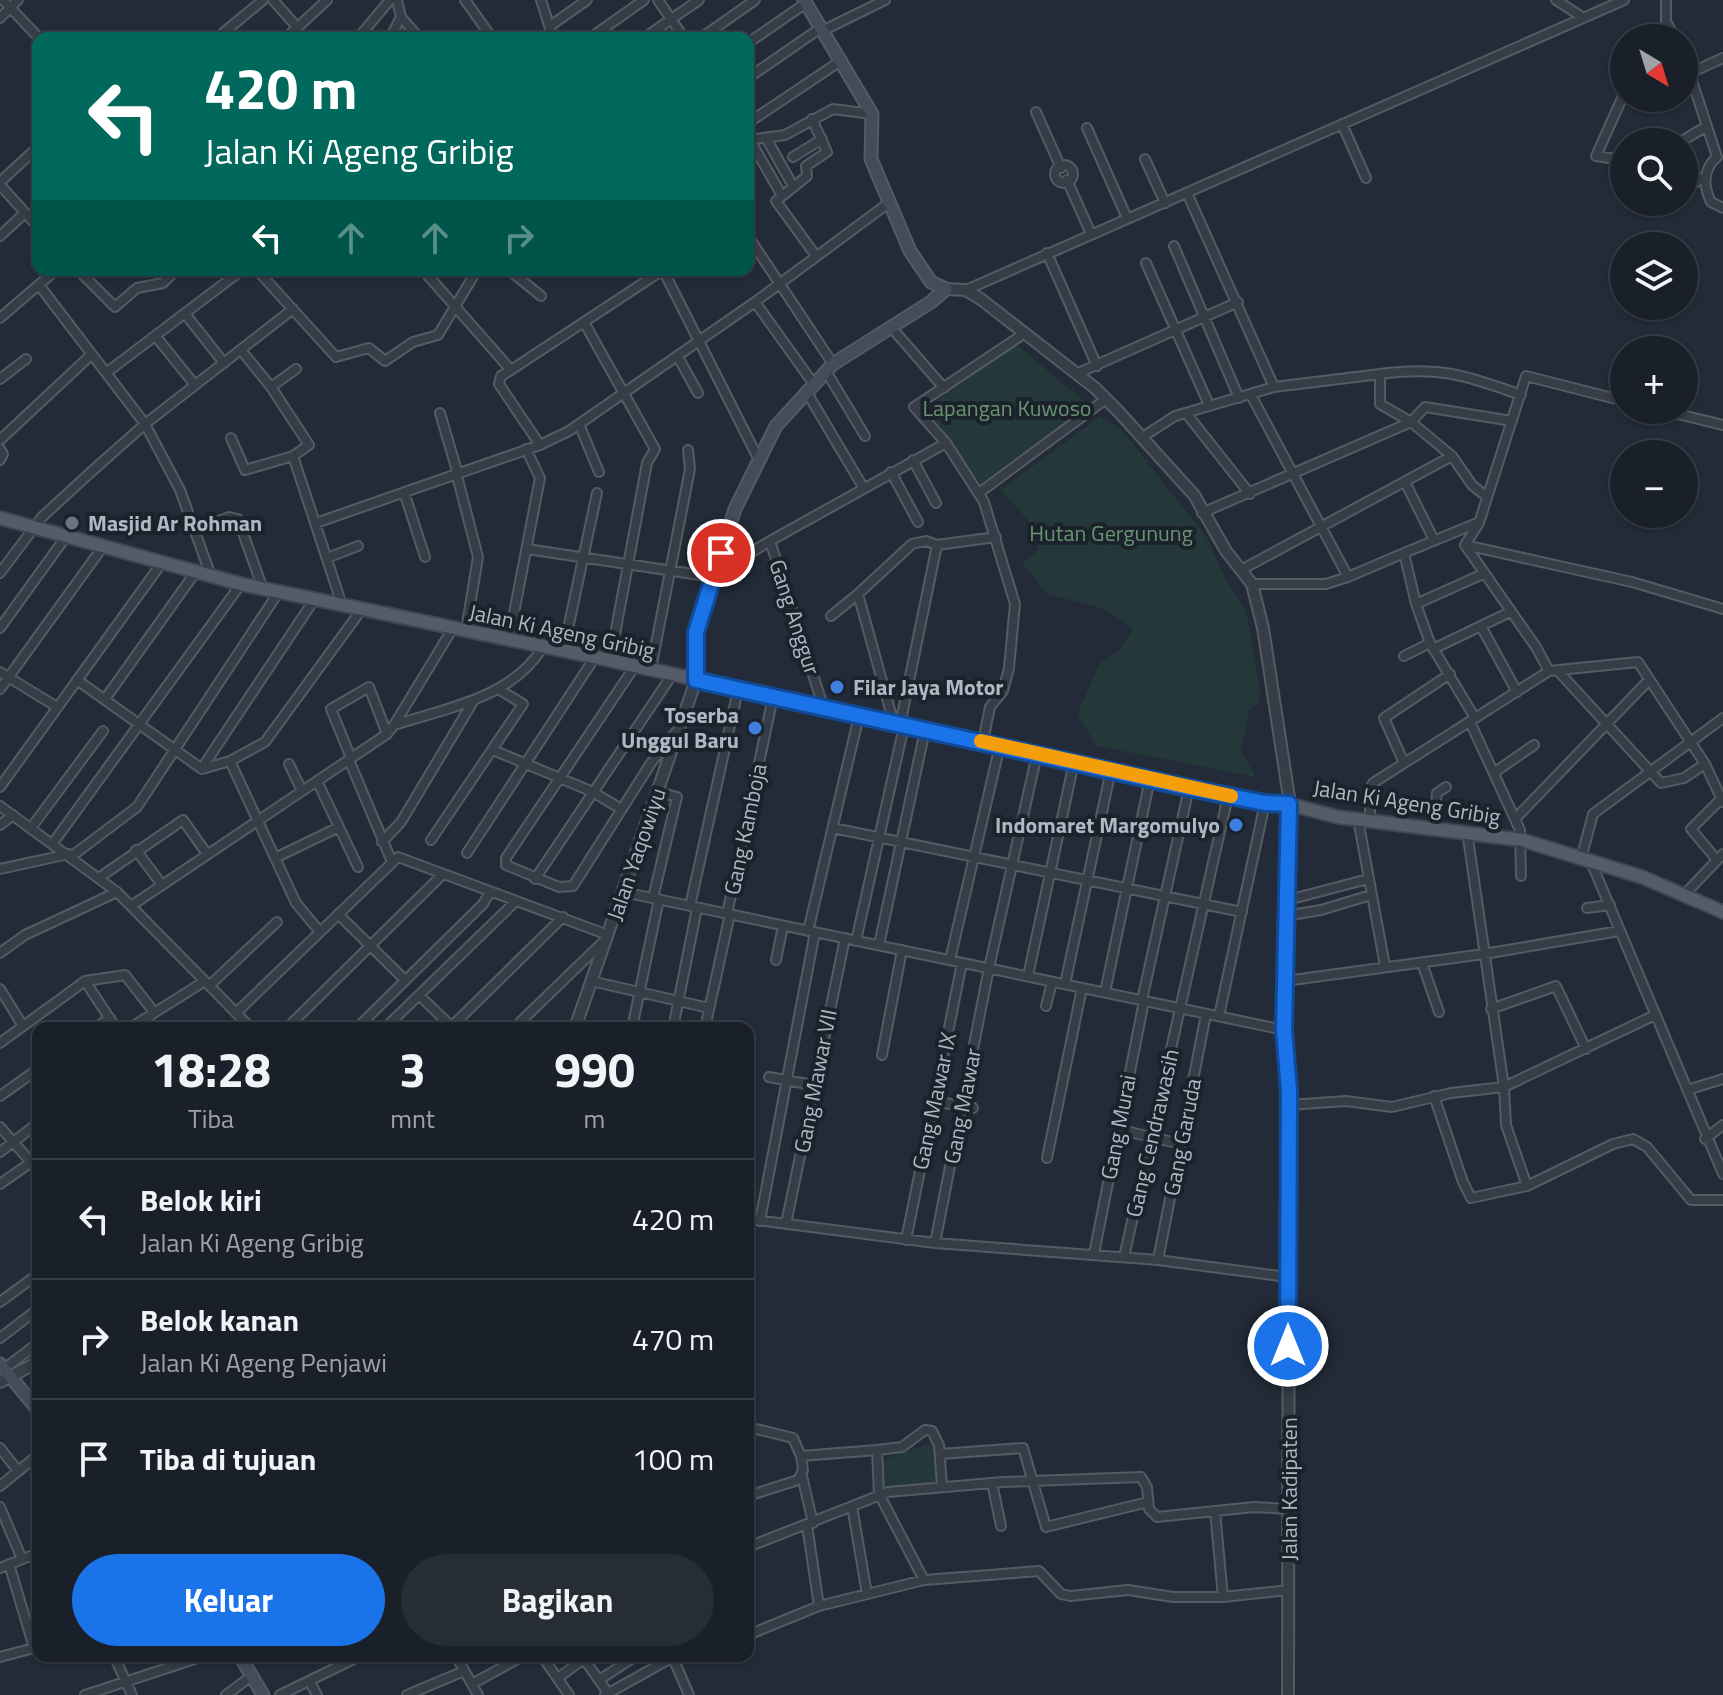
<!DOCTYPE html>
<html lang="id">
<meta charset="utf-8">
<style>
:root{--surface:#1a2029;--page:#272d35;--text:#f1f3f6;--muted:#9fa3a8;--line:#383e46;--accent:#1a73e8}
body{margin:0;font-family:"Titillium Web",sans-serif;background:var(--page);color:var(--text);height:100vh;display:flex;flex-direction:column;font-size:30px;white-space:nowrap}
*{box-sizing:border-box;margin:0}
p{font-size:26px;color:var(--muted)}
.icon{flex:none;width:44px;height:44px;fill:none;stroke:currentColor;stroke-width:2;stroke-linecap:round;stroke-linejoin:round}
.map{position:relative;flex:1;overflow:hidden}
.sheet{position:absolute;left:32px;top:1022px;width:722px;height:640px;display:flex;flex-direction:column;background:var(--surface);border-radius:16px;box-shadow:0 2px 6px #0004,0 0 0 2px var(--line)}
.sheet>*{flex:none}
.top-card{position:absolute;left:32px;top:32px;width:722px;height:244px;border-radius:16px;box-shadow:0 2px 6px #0004,0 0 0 2px var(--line);background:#00695c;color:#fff;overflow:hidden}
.needle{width:52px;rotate:142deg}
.buttons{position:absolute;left:1610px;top:24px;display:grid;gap:16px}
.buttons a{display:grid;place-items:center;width:88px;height:88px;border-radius:50%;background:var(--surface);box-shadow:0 2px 6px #0004,0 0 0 2px var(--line);font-size:40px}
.pin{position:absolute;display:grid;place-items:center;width:68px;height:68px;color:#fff;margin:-34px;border:4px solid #fff;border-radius:50%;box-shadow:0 2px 8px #0007}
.me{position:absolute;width:88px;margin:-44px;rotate:0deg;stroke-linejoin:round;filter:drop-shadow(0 0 6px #0008)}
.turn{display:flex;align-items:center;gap:28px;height:168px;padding:0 40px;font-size:36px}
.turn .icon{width:104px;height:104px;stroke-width:2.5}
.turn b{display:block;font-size:56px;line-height:68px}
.lanes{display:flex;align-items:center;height:76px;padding:0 40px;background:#0003;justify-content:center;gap:40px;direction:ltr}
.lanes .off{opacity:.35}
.eta{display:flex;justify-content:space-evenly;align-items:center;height:136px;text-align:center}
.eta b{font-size:48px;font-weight:700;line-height:56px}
.button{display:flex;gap:16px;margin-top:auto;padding:16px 40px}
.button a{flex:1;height:92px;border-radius:48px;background:var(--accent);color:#fff;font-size:32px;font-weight:700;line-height:92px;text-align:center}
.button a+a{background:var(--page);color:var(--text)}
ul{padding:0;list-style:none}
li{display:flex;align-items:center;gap:24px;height:120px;padding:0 40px;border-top:2px solid var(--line)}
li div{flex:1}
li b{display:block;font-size:30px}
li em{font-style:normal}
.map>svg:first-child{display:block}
</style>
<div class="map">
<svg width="1723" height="1695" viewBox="0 0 1723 1695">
<rect width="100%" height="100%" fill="#222b37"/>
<path fill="#253839" d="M1016,344L1085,402L1077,416L981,484L951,443L922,411Z
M1100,417L1120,428L1207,538L1224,576L1246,611L1260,691L1258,703L1249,711L1241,751L1256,777L1097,746L1077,715L1100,662L1119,651L1133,629L1102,608L1047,594L1022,563L1038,551C1039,526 1015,506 1000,490Z
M928,1444H934L939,1460L940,1482L884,1487L882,1460Z"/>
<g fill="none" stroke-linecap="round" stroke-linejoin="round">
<g stroke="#535b65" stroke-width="12">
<path id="minor" d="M3,0L39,38
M273,0L297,27
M397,0L401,17L419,38
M465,0L492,38
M541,0L553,38
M658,0L684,38
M1556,0L1582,17
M1666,0V21L1675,38
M0,18L18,0
M550,26L587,0
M824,30L885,0
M217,38L263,0
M286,38L327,0
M358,38L390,0
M390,38L401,17
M590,38L644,0
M644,38L699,0
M701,38L755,0
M748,43L806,3
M1684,56L1717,157C1703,169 1703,186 1711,202L1723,208
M1624,69V84
M1692,72L1723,58
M748,78L822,27
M1624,94L1596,156L1624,160
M1036,112L1061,168
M812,119L827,152L806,166L807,176L776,201L816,256
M748,123L842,60
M1342,124L1366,178
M1087,128L1127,218
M766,138L793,186
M748,140L785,135L833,109L872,114
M750,140L781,194
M1680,142L1707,126
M793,157L822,139
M1145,159L1165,203
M1055 174a9 9 0 1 1 18 0a9 9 0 1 1-18 0Z
M1067,180L1091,234
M0,182L38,147
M0,185L38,227
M1684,189L1706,176
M0,236L25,213
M748,236L833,364
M1174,246L1239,398
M1047,253L1097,366
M1146,263L1209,405
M78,270L115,307L137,288L163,283L176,270
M257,270L336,357L369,348L385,361L413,342L438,335L477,270
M423,270L511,370L501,376L499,384L540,445
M509,270L541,296
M663,270L758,458
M39,285L145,424L180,490L211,576
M966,290L1624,0
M755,302L813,383
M186,315L224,363
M0,318L56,270
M585,324L655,449L647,463L610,661
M891,327L944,388
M157,338L195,385
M241,350L271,387L296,369
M678,357L698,393
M511,370L663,270
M826,371L865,436
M106,373L242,270
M1076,374L1238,302
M0,379L26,359
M271,387L309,445L293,456
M1274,387L1380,374
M806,391L863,487
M1251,395L1348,577L1404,553
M1624,401L1526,376L1479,523L1465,545L1536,647L1549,671L1638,662L1705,764L1723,802
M1661,410L1723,425
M440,413L457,471
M1186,413L1250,494
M1512,421L1425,407L1411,422L1380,404V374C1438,366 1466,375 1521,395
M579,424L599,472
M231,438L245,470L293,456L342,605
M1141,438L1175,416L1274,387L1187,193
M0,440L91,355
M0,449L3,454L0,460
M913,460L936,503
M456,472L478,557L466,630
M891,472L918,522
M1405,482L1434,540
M404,492L425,557
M979,493L1106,399
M1202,513L1411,422L1452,456
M316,523L540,445L569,431L755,302L890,202
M194,530L229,517L238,519L263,589
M770,541L946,443
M1465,545L1632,582L1723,609
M527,549L713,577
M327,558L358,546
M1241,570L1452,456L1472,485L1487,497
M0,573L42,517L91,472L145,424L293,309
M714,575L770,541L824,709
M1252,584H1326L1348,577
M1416,604L1404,553L1477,523
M831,616L858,594
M0,628L65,538
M1482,628L1517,692
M509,639L540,478L526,449
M1433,649L1510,612
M563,652L597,493
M1404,656L1430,643
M635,666L506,858V865L559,887L573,886L651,763L675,733
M651,669L690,469L688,450
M1558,671L1661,783L1684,778L1705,764
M0,672L57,707
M77,680L202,769
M0,689L102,548
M105,699L195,573
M1475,718L1430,643L1416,604L1483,574
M1470,722L1520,830L1521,876
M894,724L858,594L912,544L926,541L937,545L996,537
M394,725L453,628
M900,725L937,545
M983,741L990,707L1003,691L1009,668L1015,604L984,502L946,443L914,407L1025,333
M493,750L593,792L621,809
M351,758L331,709L369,687L387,734
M349,760L392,862
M230,761L296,903L320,932
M1404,763L1384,718L1450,674
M289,764L302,791
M202,768L314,600
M202,769L230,761L265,742L362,609
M1495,772L1534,745
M317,781L358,867
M0,787L161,564
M0,806L117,892L251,1028
M1358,819L1385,966
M1515,819L1649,680
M1370,820V790L1373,783L1549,671
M0,825L13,815
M31,828L103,731
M833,828L1242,912
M1433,828L1437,793L1446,787
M1467,831L1504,1087L1506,1125L1527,1186
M431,840L523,704L500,690
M382,842L401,822L474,700
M53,843L241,584
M136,850L162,885
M467,853L595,657
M72,856L137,807L278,593
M275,858L337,828
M1581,859L1593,814L1723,718
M1717,860L1691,829L1721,799
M1591,862L1723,1174
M0,869L69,854
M100,877L183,820L207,854
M535,879L672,675
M623,892L1284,1030
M1685,894L1723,854
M653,898L677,797L658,792
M1284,901L1368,879
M131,906L387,734L394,725C447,708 512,698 543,647
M690,906L738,690
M1587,908L1610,905
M338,914L405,980
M727,914L773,697
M1285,916L1321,910L1371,895
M808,931L859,716
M856,941L904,726
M879,945L925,730
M0,953L25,935L117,892
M776,960L783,926
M950,960L1000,745
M1422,963L1439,1012
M1028,976L1074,762
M85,981L116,1028
M591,981L709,1008
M1285,981L1484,954L1619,931
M1065,984L1111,770
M210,985L277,922
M0,989L23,1026
M1105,992L1150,779
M420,996L453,1028
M1142,1000L1189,788
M1046,1006L1052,982
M1491,1009L1556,986L1586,1049
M236,1013L398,857L608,935
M1219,1016L1265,803
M95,1028L110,1018
M130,1028L205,981
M287,1028L443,874
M357,1028L483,904L490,892
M385,1028L516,901
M450,1028L563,917
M514,1028L605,940
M632,1028L659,899
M673,1028L697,908
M705,1028L730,914
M0,1043L85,981L125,975L154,1012
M882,1055L902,950
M769,1077L813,1085
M1687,1090L1723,1079
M0,1096L38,1069
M1434,1096L1463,1182L1471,1198L1527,1186L1613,1144L1633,1139L1647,1147L1691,1200H1723
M934,1101L973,1108
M1289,1105L1346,1101L1392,1107L1451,1093L1504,1087L1655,1015
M0,1127L38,1170
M1117,1129L1181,1144
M1705,1139L1723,1125
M0,1152L38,1123
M1047,1158L1082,988
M0,1184L30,1163
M748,1219L935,1243L1158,1260L1287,1277
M760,1221L815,932
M786,1224L845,938
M906,1240L962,963
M935,1243L989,968L1037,754
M1094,1254L1144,1001
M1124,1257L1228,796
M1158,1260L1206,1014
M0,1302L38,1274
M0,1338L38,1309
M4,1369L38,1343
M748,1427L793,1438L801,1456L877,1450L879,1494L924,1580
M0,1448L18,1471
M877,1450L902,1447L925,1430L932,1431L939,1445L942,1486
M940,1454L1023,1448L1046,1527L1148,1502
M802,1476L813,1523
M992,1483L1001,1526
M0,1486L38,1455
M748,1496L798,1480L803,1470L801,1456
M852,1506L867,1594
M0,1507L22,1559
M1215,1511L1223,1597
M807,1525L819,1606
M748,1547L888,1492L1003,1482L1141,1477L1147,1487L1149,1509L1157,1517L1254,1507L1290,1509
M9,1564L34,1648
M0,1568L38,1553
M748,1635L819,1606L924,1580L1039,1571L1061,1594L1070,1596L1128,1590L1173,1597H1223L1289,1590
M114,1656L132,1695
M456,1656L478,1695
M542,1656L569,1695
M582,1656L608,1693
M0,1657L38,1647
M673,1658L689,1695
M559,1677L584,1659
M599,1680L636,1656
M310,1682L317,1695
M472,1684L523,1656
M85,1695L204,1656
M226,1695L253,1675
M280,1695L360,1656
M407,1695L464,1671
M605,1695L675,1656"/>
</g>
<g stroke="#535b65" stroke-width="14">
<path id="tertiary" d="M946,289L966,290L982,300L1095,388L1118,411L1194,495L1226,551L1252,584L1263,628L1290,804
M575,1028L696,680
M0,1382L38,1362
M1288,1695L1289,1091L1284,1030L1289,804"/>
</g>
<g stroke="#535b65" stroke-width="15">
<path id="secondary" d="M696,680V632L735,509L776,426L833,364L931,302L946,289L931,282L910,251L871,159L872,114L804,0
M0,1364L38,1410
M240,1656L263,1695"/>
</g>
<g stroke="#3f4651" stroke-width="16">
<path id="primary" d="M0,518L241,584L595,657L1189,788L1265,803L1288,804L1338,817L1522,840L1642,877L1723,912"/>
</g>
<use href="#minor" stroke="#363d47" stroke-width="8"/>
<use href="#tertiary" stroke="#363d47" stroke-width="10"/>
<use href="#secondary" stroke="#444c5a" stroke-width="11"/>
<use href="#primary" stroke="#545c67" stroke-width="12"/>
</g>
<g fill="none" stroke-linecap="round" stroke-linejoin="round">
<g stroke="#114b97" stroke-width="20">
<path id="route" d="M721,553L696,632V680L1189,788L1265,803L1289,804L1284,1030L1289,1091L1288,1346"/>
</g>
<use href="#route" stroke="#1a73e8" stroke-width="14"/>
<path stroke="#f59e0b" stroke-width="14" d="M981,741L1231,796"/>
</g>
<circle fill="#6b7280" stroke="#1b222c" stroke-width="3" cx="72" cy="523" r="8"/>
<g fill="#3f7fe0" stroke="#1b222c" stroke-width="3">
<circle cx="837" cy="687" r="8"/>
<circle cx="755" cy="728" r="8"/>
<circle cx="1236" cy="825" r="8"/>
</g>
<g text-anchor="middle" stroke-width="8" stroke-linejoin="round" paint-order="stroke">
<g font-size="22" fill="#699372" stroke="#1b222c">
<text x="1007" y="416">Lapangan Kuwoso</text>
<text x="1111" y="541">Hutan Gergunung</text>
</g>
<g font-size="22" font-weight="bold" fill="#b0b8c4" stroke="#1b222c" text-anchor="start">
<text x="88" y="531">Masjid Ar Rohman</text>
<text x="853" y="695">Filar Jaya Motor</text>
<text x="739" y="723" text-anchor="end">Toserba<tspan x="739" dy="25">Unggul Baru</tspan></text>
<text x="1220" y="833" text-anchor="end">Indomaret Margomulyo</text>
</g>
<g font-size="22" fill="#b0b8c4" stroke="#1b222c">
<text transform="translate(795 617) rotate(72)" y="8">Gang Anggur</text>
<text transform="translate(562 631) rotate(12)" y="8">Jalan Ki Ageng Gribig</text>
<text transform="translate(1407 802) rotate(9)" y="8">Jalan Ki Ageng Gribig</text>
<text transform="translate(745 829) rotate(-78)" y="8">Gang Kamboja</text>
<text transform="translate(636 854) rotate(-71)" y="8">Jalan Yaqowiyu</text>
<text transform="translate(815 1081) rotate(-79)" y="8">Gang Mawar VII</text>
<text transform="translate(934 1101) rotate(-78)" y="8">Gang Mawar IX</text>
<text transform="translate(962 1106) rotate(-79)" y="8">Gang Mawar</text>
<text transform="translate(1118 1127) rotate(-79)" y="8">Gang Murai</text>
<text transform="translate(1152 1133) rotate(-77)" y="8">Gang Cendrawasih</text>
<text transform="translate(1182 1137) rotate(-79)" y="8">Gang Garuda</text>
<text transform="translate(1289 1489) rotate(-90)" y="8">Jalan Kadipaten</text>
</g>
</g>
</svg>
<div class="buttons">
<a><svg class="needle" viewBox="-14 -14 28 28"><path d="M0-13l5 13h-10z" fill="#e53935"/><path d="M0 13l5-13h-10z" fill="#9fa3a8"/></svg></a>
<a><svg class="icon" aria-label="search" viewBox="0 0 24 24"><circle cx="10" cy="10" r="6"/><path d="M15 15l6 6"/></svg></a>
<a><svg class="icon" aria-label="layers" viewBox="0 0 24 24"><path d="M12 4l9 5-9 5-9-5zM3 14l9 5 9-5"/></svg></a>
<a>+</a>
<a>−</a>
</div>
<div class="pin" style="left:721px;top:553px;background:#d93025"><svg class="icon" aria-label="arrive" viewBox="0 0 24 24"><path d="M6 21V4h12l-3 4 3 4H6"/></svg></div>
<svg class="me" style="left:1288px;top:1346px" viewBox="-20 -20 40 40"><circle r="17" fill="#1a73e8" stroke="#fff" stroke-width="3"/><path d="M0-11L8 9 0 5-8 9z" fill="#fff"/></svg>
<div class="top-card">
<div class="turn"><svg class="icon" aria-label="left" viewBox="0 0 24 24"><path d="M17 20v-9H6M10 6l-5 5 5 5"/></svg><div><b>420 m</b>Jalan Ki Ageng Gribig</div></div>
<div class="lanes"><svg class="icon" aria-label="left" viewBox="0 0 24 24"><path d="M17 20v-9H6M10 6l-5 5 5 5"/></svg><svg class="icon off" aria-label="ahead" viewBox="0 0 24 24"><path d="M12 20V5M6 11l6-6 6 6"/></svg><svg class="icon off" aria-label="ahead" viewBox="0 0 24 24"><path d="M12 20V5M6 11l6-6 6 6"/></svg><svg class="icon off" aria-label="right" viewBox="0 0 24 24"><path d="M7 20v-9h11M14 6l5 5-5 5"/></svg></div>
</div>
<section class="sheet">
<div class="eta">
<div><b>18:28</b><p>Tiba</p></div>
<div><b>3</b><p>mnt</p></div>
<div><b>990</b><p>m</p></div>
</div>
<ul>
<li><svg class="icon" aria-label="left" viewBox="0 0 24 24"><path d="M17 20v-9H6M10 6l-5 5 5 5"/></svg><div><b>Belok kiri</b><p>Jalan Ki Ageng Gribig</p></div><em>420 m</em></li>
<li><svg class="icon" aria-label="right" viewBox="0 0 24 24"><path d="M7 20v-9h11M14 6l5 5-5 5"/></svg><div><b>Belok kanan</b><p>Jalan Ki Ageng Penjawi</p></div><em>470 m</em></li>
<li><svg class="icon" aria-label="arrive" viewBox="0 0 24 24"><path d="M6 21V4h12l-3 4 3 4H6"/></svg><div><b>Tiba di tujuan</b></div><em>100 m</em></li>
</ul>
<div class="button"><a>Keluar</a><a>Bagikan</a></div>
</section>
</div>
